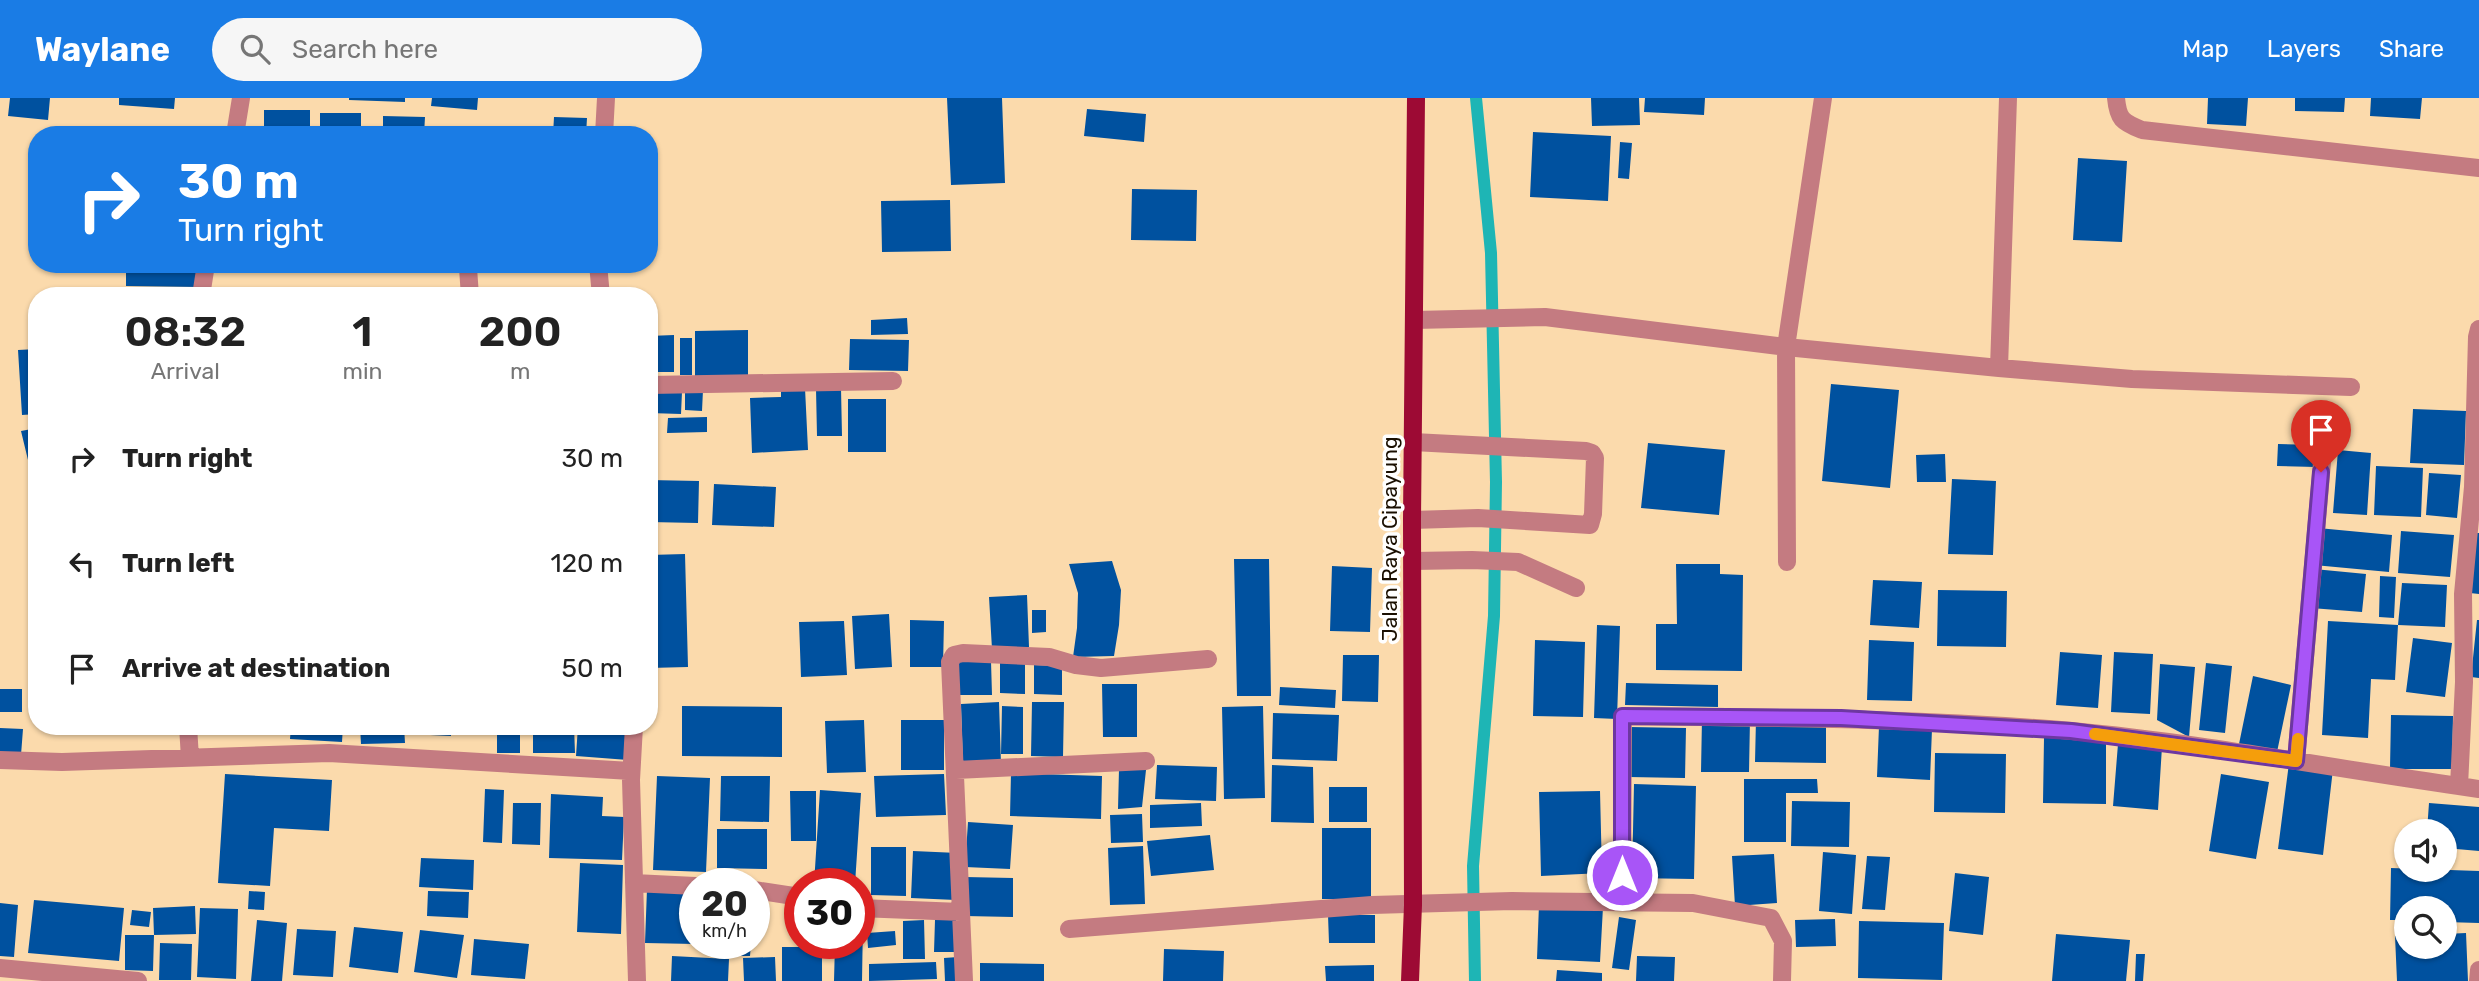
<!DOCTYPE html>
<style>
:root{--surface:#fff;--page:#f6f6f6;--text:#222;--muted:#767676;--accent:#1a7ce5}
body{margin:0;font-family:Rubik,sans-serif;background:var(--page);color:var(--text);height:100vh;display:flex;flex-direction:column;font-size:26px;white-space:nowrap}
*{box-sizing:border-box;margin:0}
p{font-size:23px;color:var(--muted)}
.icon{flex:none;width:38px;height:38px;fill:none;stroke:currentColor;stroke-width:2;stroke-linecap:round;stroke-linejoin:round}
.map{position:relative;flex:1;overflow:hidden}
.panel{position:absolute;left:28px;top:189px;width:630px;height:448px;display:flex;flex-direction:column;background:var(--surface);border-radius:28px;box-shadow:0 2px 5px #0004}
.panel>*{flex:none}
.hud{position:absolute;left:28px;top:28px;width:630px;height:147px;border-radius:28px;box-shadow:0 2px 5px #0004;background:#1a7ce5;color:#fff;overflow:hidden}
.tools{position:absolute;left:2394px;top:721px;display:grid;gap:14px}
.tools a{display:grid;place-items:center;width:63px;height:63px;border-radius:50%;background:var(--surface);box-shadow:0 2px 5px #0004;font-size:35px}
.speed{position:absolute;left:679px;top:770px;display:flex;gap:14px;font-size:35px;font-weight:700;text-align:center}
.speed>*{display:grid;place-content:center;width:91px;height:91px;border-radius:50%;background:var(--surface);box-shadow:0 2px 5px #0004;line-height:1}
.speed small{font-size:18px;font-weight:400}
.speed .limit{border:10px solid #d22;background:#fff;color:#111}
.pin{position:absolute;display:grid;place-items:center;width:60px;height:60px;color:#fff;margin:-72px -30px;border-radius:50% 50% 50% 0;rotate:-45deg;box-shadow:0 0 7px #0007}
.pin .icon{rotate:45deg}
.me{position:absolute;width:77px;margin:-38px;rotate:0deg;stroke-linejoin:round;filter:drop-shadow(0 0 5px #0008)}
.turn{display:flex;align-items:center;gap:24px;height:147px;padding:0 35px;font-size:32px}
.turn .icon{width:91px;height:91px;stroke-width:2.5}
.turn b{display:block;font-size:49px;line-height:60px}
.eta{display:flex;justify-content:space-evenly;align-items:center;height:119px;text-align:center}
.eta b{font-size:42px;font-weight:600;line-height:49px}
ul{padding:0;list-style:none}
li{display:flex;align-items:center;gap:21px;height:105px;padding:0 35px}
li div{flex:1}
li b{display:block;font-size:26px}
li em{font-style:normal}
header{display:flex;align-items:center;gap:42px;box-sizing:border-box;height:98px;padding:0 35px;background:var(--accent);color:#fff}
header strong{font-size:33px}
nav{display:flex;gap:38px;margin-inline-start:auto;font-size:24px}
.search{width:490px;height:63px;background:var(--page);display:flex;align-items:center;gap:18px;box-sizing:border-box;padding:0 24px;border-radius:38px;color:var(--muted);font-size:26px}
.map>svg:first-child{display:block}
</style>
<header>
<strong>Waylane</strong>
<div class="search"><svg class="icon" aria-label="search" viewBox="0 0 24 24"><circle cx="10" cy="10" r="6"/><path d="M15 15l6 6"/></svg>Search here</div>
<nav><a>Map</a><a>Layers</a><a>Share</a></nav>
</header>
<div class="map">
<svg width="2479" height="883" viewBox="0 0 2479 883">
<rect width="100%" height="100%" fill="#fbdaac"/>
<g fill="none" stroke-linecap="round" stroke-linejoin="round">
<path stroke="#1eb5b5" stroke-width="12" d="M1475,883L1473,768L1494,518L1496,384L1491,155L1476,0"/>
</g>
<path fill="#00519f" d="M10,0H50L48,22L8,18Z
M119,0H175L174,11L119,7Z
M349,0H405V4L349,2Z
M432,0H478L477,12L431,8Z
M947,0H1002L1005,85L951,87Z
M1591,0H1639L1640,27L1592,28Z
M1645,0H1705L1704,17L1644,14Z
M2208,0H2248L2246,28L2207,26Z
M2295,0H2345L2344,14L2295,13Z
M2371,0H2422L2420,21L2370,18Z
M1087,11L1146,16L1144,44L1084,38Z
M264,12H310V37H264Z
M320,15H361V37H320Z
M383,18L425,19L424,37H383Z
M554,19L587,20L586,37H553Z
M1533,34L1611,38L1608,103L1530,99Z
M1620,44L1632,45L1629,81L1618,80Z
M2078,60L2127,63L2122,144L2073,142Z
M1132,91L1197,92L1196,143L1131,142Z
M950,102L951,153L882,154L881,103Z
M126,166H200V189L126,188Z
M364,195H408V198H364Z
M907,220L908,236L871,237V222Z
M748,232V277L695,278V233Z
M674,237V274H649V238Z
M680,240H692V277H680Z
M850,241L909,242L908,273L849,272Z
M37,251V316L22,317L18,252Z
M1831,286L1899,292L1890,390L1822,383Z
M781,290H805L808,352L752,355L750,300L781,299Z
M841,290L842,338H817L816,291Z
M685,292H703L702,313L685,312Z
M649,294H682L681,316L649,315Z
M848,301H886V354H848Z
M2413,311L2466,313L2464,367L2410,365Z
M707,319V334L667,335L668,320Z
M37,330V360L28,362L21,333Z
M1648,345L1725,352L1719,417L1641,410Z
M2278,346L2316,347V369L2277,368Z
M2338,352L2371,355L2367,417L2333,415Z
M1945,356L1946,384H1917L1916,357Z
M2376,368L2423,370L2421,419L2374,417Z
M2429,375L2461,377L2457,420L2426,417Z
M1952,381L1996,383L1993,457L1948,456Z
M649,382L699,383L698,425L649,424Z
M714,386L776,389L774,429L712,427Z
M2318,430L2392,437L2389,474L2314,467Z
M2401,433L2454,437L2450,479L2398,475Z
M2477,435H2479V496L2470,495Z
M685,456L688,569L649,570V457Z
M1234,461H1269L1271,598H1237Z
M1112,463L1121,492L1119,527L1114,558L1073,559L1077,530L1078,495L1069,466Z
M1676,466H1720V476L1743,477L1742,573L1656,572V526H1677Z
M1332,468L1372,470L1370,534L1330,533Z
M2314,471L2366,476L2362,514L2311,510Z
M2380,478L2396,479L2394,520L2379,519Z
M1873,482L1922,484L1919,530L1870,527Z
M2402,485L2447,487L2445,529L2398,527L2395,582L2371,581L2368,640L2322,637L2328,523L2398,527Z
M1938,492L2007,493L2006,549L1937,548Z
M1027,497L1029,549L992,551L989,499Z
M1032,512H1046V534L1032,535Z
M889,516L892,569L855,571L852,518Z
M910,522L944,523L943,569H910Z
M2477,522H2479V580L2471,579Z
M844,523L847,577L801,579L799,524Z
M1597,527L1620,528L1617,621L1594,620Z
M2413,540L2452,545L2445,599L2406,594Z
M1535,542L1585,544L1583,619L1533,618Z
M1869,542L1914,544L1912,603L1867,602Z
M2060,554L2102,557L2098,610L2056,607Z
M2114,554L2153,556L2150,616L2111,614Z
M1343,557H1379L1378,604L1342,603Z
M956,563H991L992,597H956Z
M1000,565H1025V596L1000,595Z
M2206,565L2232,568L2225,635L2199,632Z
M2160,566L2195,569L2189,639L2157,622Z
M1034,567L1062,568V597L1034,596Z
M2253,578L2291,587L2277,654L2239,646Z
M1626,585L1718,587V609L1625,607Z
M1102,586H1137V639H1103Z
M1280,589L1336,592L1335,610L1279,607Z
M0,591H22V614H0Z
M999,604L1001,666L963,667L961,606Z
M1032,604H1064L1063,659L1031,658Z
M682,608L782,609V659L682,658Z
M1002,608L1023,609V656H1001Z
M1263,608L1265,700L1224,701L1222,609Z
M1273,615L1339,617L1337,663L1272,661Z
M2391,617L2453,618L2452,671H2390Z
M1702,620L1750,621L1749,674H1701Z
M1756,621L1826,622V665L1755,664Z
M864,622L866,674L827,675L825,623Z
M901,622H944V672H901Z
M139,628H178L179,634L140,637Z
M291,628H343L342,644L290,641Z
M360,628H404L405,645L361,646Z
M409,628H451V638L409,636Z
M497,628H520V655H497Z
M533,628H574L575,655H533Z
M578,628H630L628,662L576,658Z
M1879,628L1932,631L1930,682L1877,679Z
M1630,629L1686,630L1685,680L1629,679Z
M0,630L23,631L21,657L0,656Z
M2044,640H2106V706L2043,705Z
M2118,646L2162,649L2158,712L2113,708Z
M1935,655L2006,656L2005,715L1934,714Z
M2289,665L2333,671L2323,757L2278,751Z
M1157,667L1217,669L1216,703L1155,701Z
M1272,667L1313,669L1314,725L1271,724Z
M1119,671L1146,672L1142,709L1118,711Z
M1011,675L1102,678L1101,721L1010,718Z
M225,676L332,682L329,733L274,730L270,788L218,785Z
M944,676L946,717L876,719L874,678Z
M2221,676L2269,684L2256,761L2209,753Z
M657,678L710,680L706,774L653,772Z
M721,678H770L769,724L720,723Z
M1744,681H1817L1818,695H1786V744H1744Z
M1634,686L1696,688L1694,781L1632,780Z
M1329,689H1367V724H1329Z
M485,691L504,692L502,745L483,744Z
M820,692L861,695L855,786H814Z
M790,693H816V743H791Z
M1600,693L1602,775L1541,778L1539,694Z
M551,696L603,699L602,718L624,719L622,762L549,760Z
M1792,703L1850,704L1849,749L1791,748Z
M513,705H541L540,747L512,746Z
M1201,705L1202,728L1150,730V707Z
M2429,705L2479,709V753L2445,750V733H2427Z
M1142,716L1143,744L1111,745L1110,717Z
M968,724L1013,727L1010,771L965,769Z
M1322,730H1371V801H1322Z
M717,731H767V771L717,770Z
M1210,737L1214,772L1151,778L1147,743Z
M1143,748L1145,806L1110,807L1108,750Z
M871,749H906V798L871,797Z
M913,753L958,755L956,802L911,800Z
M1823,754L1856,757L1852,816L1819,813Z
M1774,756L1777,805L1735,808L1732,758Z
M1867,758L1890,759L1885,812L1862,811Z
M421,760L474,762L473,792L419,789Z
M580,765L623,767L621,836L577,834Z
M2391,770L2479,773V825L2445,824V810H2406V822H2390Z
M1955,775L1989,779L1983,837L1949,833Z
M965,779L1013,780V819L965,818Z
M647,791L695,793V846L645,845Z
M249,793L265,794L264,812L248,811Z
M428,793L469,794L468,820L427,818Z
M34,802L124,810L119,863L28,855Z
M0,805L18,807L14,859L0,858Z
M1539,806L1603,809L1600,864L1537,861Z
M195,808L196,836L154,837L153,810Z
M200,810L238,811L236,881L197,879Z
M132,812L151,814L149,829L130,827Z
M1328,817H1375V845H1329Z
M1619,819L1636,822L1629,872L1612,870Z
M1835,821L1836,848L1796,849L1795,822Z
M257,822L287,825L282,883H251Z
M924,822L925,861H903V823Z
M935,822H956L955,854H934Z
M859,823H863L862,883H834L835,845H859Z
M1859,823L1944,825L1942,882L1858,880Z
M354,829L403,834L398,875L349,869Z
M297,831L336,833L333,879L293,877Z
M420,832L464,837L457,880L414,874Z
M895,833L896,847L868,850L867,835Z
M2466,835L2468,883H2397L2395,838L2406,837V849H2445V836Z
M2056,836L2130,842L2126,883H2052Z
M125,837H154L153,873L125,872Z
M474,841L529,846L525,881L471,877Z
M160,845L192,846L191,882H159Z
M713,845H751L750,858H713Z
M782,849H822V883H782Z
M1164,851L1224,853L1223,883H1163Z
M2136,856H2145L2143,883H2135Z
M672,858L729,861L728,883H671Z
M1637,858L1675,859L1674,883H1636Z
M775,859L776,883H744L743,860Z
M958,859V883H945L944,860Z
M936,864L937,881L869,883V866Z
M980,865L1044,866V883H980Z
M1374,867V883H1326L1325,868Z
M1557,872L1602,875V883H1556Z"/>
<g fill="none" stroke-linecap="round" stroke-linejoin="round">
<path stroke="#c47b81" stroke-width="18" d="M2116,0C2118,21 2122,24 2142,32L2479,70
M235,37L241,0
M604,37L606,0
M465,166L468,170L470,198
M598,166L601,198
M201,198L206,166
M1414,222L1545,219L1786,249L1999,270L2132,281L2351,289
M2479,231L2477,239L2473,389L2463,496L2464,584L2459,688L2479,691
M1999,270L2008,0
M649,287L893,283
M1412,422L1478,420L1590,427L1593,416L1595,360L1592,355L1586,353L1413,344
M1413,463L1472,462L1518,464L1576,490
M1787,464L1786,249L1823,0
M188,628L190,660
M634,628L631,682L637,883
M0,662L62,664L329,655L631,673
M2296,663L2323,353
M956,672L1146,663
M634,785L695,788
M754,792L800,799
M1622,804L1623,618C1772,620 1923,620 2072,633C2202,645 2330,670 2459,688
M859,810L961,814
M1069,831L1372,807L1512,803L1693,805L1771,820L1783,843L1782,883
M0,870L138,883
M964,883L950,564L954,557L963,555L1049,559L1076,567L1101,570L1208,561
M2478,883L2479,872"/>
<path stroke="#9d0a34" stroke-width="18" d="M1410,883L1413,807L1412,422L1416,0"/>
</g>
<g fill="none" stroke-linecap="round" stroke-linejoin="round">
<g stroke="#6d37a1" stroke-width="18">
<path id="route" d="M1622,777V618L1841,620L2071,633L2296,663L2321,374"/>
</g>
<use href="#route" stroke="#a855f7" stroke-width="12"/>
<path stroke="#f59e0b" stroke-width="12" d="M2095,636L2296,663L2298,641"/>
</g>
<g text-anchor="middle" stroke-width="7" stroke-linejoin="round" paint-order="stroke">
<g font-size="21" fill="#1a0f01" stroke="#fff">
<text transform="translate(1390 441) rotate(-90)" y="7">Jalan Raya Cipayung</text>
</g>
</g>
</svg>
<div class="tools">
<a><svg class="icon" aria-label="sound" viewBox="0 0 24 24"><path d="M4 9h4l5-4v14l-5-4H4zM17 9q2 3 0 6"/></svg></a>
<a><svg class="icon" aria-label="search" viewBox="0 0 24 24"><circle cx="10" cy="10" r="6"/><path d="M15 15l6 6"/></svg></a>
</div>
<div class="speed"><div>20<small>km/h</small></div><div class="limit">30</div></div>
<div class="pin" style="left:2321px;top:374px;background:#d93025"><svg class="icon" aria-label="arrive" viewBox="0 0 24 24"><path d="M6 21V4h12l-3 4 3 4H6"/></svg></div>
<svg class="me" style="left:1622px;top:777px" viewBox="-20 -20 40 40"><circle r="17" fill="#a855f7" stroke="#fff" stroke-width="3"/><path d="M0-11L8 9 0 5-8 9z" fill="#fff"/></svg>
<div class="hud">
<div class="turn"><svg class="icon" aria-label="right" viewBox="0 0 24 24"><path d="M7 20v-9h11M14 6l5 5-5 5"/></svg><div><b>30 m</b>Turn right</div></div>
</div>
<section class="panel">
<div class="eta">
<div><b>08:32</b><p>Arrival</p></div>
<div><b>1</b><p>min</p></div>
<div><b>200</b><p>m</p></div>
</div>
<ul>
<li><svg class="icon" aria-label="right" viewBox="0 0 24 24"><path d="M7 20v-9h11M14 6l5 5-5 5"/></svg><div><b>Turn right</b></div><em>30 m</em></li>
<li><svg class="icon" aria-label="left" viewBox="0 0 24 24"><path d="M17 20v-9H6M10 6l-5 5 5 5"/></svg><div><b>Turn left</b></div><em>120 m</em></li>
<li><svg class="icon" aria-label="arrive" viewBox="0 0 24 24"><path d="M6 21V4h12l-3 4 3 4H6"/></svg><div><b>Arrive at destination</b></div><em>50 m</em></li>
</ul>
</section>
</div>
